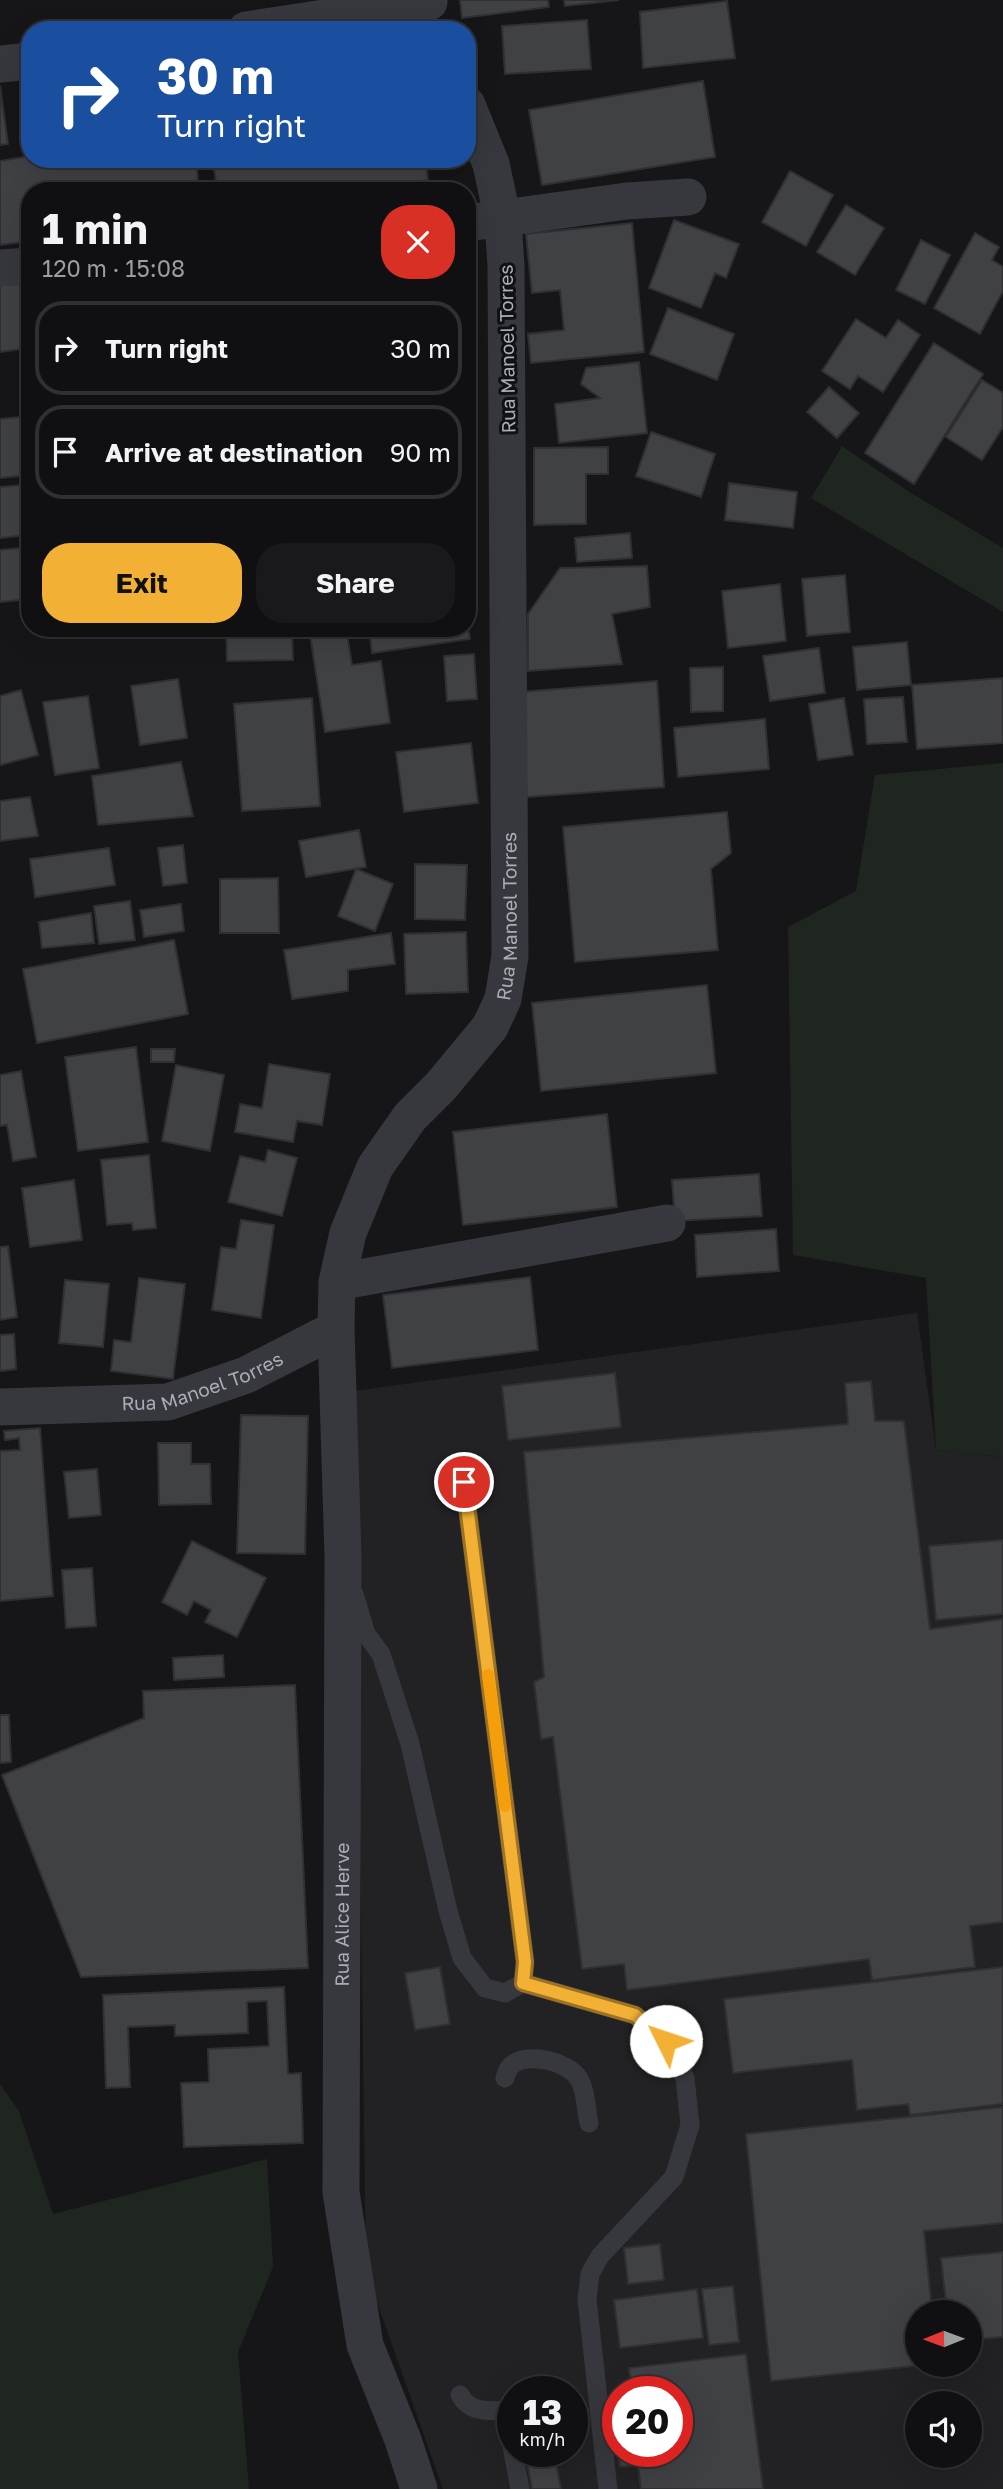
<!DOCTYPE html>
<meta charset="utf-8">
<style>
:root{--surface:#101012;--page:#19191b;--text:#f1f3f6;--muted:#9c9d9f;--line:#303032;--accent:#f2b134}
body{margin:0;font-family:"Golos Text",sans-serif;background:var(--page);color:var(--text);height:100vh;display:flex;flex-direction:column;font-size:26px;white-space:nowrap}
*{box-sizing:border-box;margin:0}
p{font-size:23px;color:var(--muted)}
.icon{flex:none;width:38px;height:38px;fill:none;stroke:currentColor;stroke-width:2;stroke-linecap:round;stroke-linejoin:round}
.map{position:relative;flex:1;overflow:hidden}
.sheet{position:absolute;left:21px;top:182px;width:455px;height:455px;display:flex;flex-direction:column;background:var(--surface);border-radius:28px;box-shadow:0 7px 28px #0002,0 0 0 2px var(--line)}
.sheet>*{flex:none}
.hud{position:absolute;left:21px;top:21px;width:455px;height:147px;border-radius:28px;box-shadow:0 7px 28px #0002,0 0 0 2px var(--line);background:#1a4fa0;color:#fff;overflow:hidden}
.needle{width:46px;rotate:269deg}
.buttons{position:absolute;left:905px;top:2300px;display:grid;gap:14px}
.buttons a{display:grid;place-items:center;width:77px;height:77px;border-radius:50%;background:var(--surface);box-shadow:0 7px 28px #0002,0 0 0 2px var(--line);font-size:35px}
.speed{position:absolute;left:497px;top:2376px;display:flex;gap:14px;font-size:35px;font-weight:700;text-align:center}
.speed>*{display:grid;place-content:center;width:91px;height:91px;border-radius:50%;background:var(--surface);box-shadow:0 7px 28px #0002,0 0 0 2px var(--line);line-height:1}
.speed small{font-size:18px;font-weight:400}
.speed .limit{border:10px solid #d22;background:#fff;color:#111}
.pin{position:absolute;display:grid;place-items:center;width:60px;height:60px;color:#fff;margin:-30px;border:4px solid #fff;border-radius:50%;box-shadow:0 2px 7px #0007}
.me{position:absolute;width:77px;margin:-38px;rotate:311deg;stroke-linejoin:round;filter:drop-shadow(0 0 5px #0008)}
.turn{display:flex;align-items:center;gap:24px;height:147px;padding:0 21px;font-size:32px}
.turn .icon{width:91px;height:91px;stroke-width:2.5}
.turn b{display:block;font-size:49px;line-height:60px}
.round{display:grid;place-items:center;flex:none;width:74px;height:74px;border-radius:28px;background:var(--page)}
.headline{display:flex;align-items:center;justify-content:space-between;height:119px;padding:0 21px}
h1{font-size:42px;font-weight:700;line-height:52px}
.cta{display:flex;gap:14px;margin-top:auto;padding:14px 21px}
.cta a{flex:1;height:80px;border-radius:28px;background:var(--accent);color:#111;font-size:28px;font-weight:700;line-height:80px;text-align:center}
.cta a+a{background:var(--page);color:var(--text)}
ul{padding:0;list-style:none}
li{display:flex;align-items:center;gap:21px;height:94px;margin:0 14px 10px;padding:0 7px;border:4px solid var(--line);border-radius:28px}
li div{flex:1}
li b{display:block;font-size:26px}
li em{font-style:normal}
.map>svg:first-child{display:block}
</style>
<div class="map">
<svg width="1003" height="2489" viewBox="0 0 1003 2489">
<rect width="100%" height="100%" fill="#161618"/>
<path fill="#222225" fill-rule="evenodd" d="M917,1313L936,1450L1003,1457V2489H443L366,2271L354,1391ZM917,2312H970V2364H917ZM513,2392H572V2452H513ZM618,2392H677V2452H618ZM917,2403H970V2455H917Z"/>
<path fill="#1e261f" d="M842,446L911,493L1003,548V612L811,498Z
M1003,763V1457L936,1450L926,1278L793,1255L788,927L856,891L875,775Z
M0,2084L19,2111L53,2214L267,2159L273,2267L238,2352L249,2489H0Z"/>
<path fill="#404145" stroke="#303034" stroke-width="2" d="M460,0H548L549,7L462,18Z
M564,0H619L565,6Z
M727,1L735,58L643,68L640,12Z
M587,20L591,69L505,74L502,26Z
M703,81L715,157L542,185L529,110Z
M0,86L8,144L0,145Z
M30,156V159H196L199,191H30V241L0,245V161Z
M213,159H425L428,180L413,182L414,191H217Z
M790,171L833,195L806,246L762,222Z
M846,205L884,228L855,275L817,252Z
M674,220L739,244L726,278L715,273L701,308L649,288Z
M632,223L644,352L531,363L528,334L564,330L560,290L532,293L526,234Z
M975,233L999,247L992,260L1003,267V291L980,334L934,308Z
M921,240L950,255L925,304L896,290Z
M467,276L473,326L467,327Z
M26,277L30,348L0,352V280Z
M668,308L734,334L717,380L650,354Z
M856,319L886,338L898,320L920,335L883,392L858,376L850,389L822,371Z
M934,343L983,374L914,484L865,453Z
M639,362L647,433L559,443L555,404L600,398L581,384L586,368Z
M474,377L477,427L467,428V378Z
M982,380L1003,393V427L982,460L946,437Z
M829,387L859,413L837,438L807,412Z
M30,416V475L0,478V419Z
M651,432L715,454L701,497L636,476Z
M468,445L476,562L467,563V445Z
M608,447V474H586V524L534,525V448Z
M729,483L797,492L793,528L725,520Z
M21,485L26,535L0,538V487Z
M630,533L632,558L577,562L575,538Z
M30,547V599L0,602V550Z
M647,566L650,607L612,614L622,664L528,671V614L560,568Z
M845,575L850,632L807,636L802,579Z
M780,584L786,641L728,648L722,591Z
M467,622L470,639L372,653L369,628H467Z
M226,628H292L293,660L227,661Z
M309,628H346L352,665L381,661L390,723L325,732Z
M907,642L911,685L857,690L853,647Z
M819,648L825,693L770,701L763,656Z
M474,654L477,699L447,701L444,656Z
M723,667V711L691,712L690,668Z
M1003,678V743L917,749L912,685Z
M178,679L187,738L140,745L131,686Z
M657,681L664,787L527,797L520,692Z
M21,690L38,755L0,765V696Z
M88,696L99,768L55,775L43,702Z
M903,697L907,742L867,744L864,699Z
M312,698L320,806L242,811L234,704Z
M844,698L853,755L818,760L809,704Z
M765,719L769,769L678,777L674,728Z
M471,743L478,803L404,812L396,752Z
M181,762L193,816L98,825L92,776Z
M30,797L38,836L0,841V801Z
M727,812L731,853L711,869L718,950L575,962L563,827Z
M359,830L366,867L306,877L299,841Z
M183,845L187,883L163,886L158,848Z
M109,848L115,885L35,897L30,859Z
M415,864L467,865L465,920L415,919Z
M356,869L393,884L375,931L338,916Z
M278,878L279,933H220V879Z
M130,901L135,940L99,944L94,906Z
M181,904L184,931L144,937L140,910Z
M91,913L94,943L42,948L39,922Z
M466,932L468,992L406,994L404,934Z
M391,933L395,964L348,970V991L292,999L284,950Z
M174,940L188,1014L37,1043L23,969Z
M707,985L716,1073L541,1091L532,1003Z
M136,1047L148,1142L78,1151L65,1057Z
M151,1049H175L174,1062H151Z
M269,1064L330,1074L322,1125L297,1121L293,1142L235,1132L240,1104L262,1108Z
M176,1065L224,1075L210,1151L162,1141Z
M21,1071L36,1157L13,1161L7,1125L0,1126V1075Z
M607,1114L617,1207L463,1225L453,1132Z
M268,1150L297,1158L282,1216L228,1202L240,1156L265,1162Z
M149,1155L156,1228L133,1230L132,1223L107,1225L101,1160Z
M759,1174L762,1216L675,1221L672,1180Z
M74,1180L82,1240L30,1247L22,1188Z
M241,1220L274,1225L261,1318L212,1310L221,1247L236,1249Z
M776,1229L779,1271L697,1277L695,1235Z
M8,1246L17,1317L0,1320V1247Z
M530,1277L538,1350L392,1368L383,1295Z
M139,1278L185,1284L173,1379L111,1371L114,1340L131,1342Z
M65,1280L109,1284L103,1347L59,1343Z
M14,1334L16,1369L0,1371V1335Z
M615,1373L621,1427L508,1440L502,1386Z
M871,1381L875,1421H904L930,1629L1003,1619V1922L970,1926L975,1967L872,1980L869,1959L627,1990L624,1964L582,1969L553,1737L541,1739L534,1682L544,1677L524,1452L848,1424L845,1383Z
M241,1415L308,1416L305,1554L237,1553Z
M40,1428L53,1596L0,1601V1451L20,1450L19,1438L5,1440L4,1431Z
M158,1443H191V1464H210L211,1504L159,1505Z
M97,1469L101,1515L69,1518L64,1472Z
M1003,1540V1614L936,1620L929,1546Z
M192,1541L266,1578L237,1637L205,1622L211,1610L194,1601L187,1615L162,1602Z
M92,1568L96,1626L66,1628L62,1570Z
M223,1655L224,1677L174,1680L173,1658Z
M295,1685L308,1968L81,1977L2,1775L144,1718L143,1691Z
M0,1715H9L11,1762L0,1763Z
M440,1967L450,2024L415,2030L405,1973Z
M1003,1967V2104L910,2115L908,2104L857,2110L852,2060L733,2073L724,1999Z
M284,1987L288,2074L301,2073L303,2143L184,2147L181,2083L209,2082L208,2049L269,2046L267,2001L247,2002L248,2033L175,2036V2025L128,2027L130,2087L106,2088L103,1995Z
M1003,2107V2223L924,2231L932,2312H917V2364H934L771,2381L746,2134Z
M660,2244L664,2280L628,2284L624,2248Z
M1003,2252V2337L970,2340V2312H947L941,2258Z
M733,2286L739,2342L709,2345L702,2289Z
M697,2289L703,2338L620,2348L614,2300Z
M746,2354L763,2489H641L638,2465L620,2467L618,2452H677V2392H632L629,2368Z
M979,2414L983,2440L970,2442V2416Z
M525,2452H554L561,2489H532Z"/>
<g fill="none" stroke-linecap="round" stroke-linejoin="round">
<path stroke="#37383d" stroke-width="19" d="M354,1594L366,1634L381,1654L410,1744L448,1911L462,1958L485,1988L505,1993L523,1983L525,1962L464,1482
M523,1983L635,2015L666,2041L685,2078L690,2125L674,2177L600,2256L590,2274L587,2299L608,2489
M505,2078C507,2072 508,2067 513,2064C530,2052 569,2062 579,2079C586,2090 586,2110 589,2123
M531,2392L532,2389
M460,2395C470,2413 487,2410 505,2411L513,2450
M513,2452L520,2489"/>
<g stroke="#37383d" stroke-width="37">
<path d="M246,30L429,2"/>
<path d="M0,64L30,61"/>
<path d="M467,223L627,201L688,197"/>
<path d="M0,268L30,266"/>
<path d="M337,1282L667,1223"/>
<path id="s1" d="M0,1407L168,1402L246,1375L336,1329"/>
<path id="s2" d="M419,2489L403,2440L365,2345L341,2192L343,1556L336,1329L337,1282L348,1233L375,1167L410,1117L441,1086L490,1027L503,999L510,956L506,266L503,220L491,164L467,105"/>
</g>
</g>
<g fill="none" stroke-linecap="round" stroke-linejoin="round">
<g stroke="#9d7322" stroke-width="18">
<path id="route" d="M464,1482L525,1962L523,1983L635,2015L666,2041"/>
</g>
<use href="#route" stroke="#f2b134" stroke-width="12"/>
<path stroke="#f59e0b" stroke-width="12" d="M488,1675L505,1806"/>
</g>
<g text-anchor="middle" stroke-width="6" stroke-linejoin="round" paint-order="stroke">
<g font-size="19" fill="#a8adb8" stroke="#111113">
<text transform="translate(507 349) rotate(-91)" y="7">Rua Manoel Torres</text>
<text dy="7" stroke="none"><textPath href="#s2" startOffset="1636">Rua Manoel Torres</textPath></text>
<text dy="7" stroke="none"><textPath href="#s1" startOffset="206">Rua Manoel Torres</textPath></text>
<text dy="7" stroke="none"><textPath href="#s2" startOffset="586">Rua Alice Herve</textPath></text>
</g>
</g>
</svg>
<div class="buttons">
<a><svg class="needle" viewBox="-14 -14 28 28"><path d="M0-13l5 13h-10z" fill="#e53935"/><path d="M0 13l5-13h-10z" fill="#9c9d9f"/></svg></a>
<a><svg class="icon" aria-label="sound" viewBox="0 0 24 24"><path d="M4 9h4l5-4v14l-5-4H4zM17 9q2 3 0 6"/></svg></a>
</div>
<div class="speed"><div>13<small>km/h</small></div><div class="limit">20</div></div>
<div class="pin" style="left:464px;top:1482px;background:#d93025"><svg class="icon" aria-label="arrive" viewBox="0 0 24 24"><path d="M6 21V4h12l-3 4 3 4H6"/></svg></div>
<svg class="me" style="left:666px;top:2041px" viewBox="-20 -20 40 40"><circle r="19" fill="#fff"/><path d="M0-13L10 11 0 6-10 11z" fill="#f2b134"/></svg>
<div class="hud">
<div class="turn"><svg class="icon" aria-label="right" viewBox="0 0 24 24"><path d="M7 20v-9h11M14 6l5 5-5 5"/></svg><div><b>30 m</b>Turn right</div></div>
</div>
<section class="sheet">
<div class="headline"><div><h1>1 min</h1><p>120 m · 15:08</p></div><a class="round" style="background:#d93025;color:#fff"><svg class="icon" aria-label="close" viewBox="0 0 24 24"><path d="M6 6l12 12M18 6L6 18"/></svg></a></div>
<ul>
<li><svg class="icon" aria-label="right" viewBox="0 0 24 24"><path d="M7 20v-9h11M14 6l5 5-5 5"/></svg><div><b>Turn right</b></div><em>30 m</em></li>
<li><svg class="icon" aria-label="arrive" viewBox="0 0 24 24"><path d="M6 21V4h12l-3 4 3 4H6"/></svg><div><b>Arrive at destination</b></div><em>90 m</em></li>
</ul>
<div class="cta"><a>Exit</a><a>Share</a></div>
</section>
</div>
